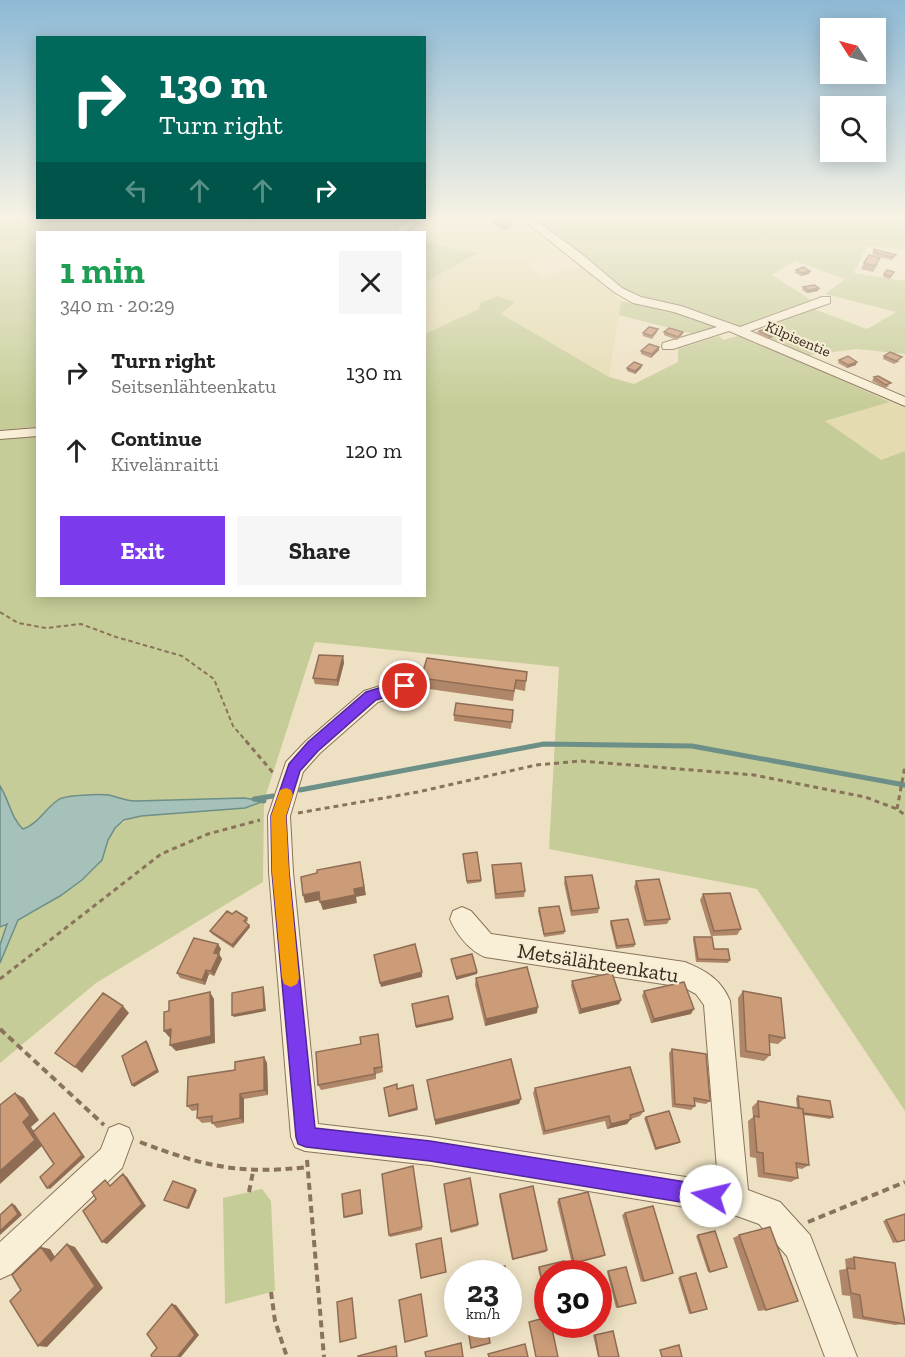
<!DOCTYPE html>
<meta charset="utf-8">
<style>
:root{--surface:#fff;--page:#f6f6f6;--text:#222;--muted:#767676;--accent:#7c3aed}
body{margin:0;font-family:"Zilla Slab",serif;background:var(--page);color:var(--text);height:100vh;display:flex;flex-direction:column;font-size:22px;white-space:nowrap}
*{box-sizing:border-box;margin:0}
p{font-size:20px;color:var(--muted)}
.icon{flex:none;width:33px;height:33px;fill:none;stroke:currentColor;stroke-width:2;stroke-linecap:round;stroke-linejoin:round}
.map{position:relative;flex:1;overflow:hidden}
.details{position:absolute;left:36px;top:231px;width:390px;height:366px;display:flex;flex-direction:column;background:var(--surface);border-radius:0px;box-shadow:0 3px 15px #0003}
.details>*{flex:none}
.banner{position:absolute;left:36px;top:36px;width:390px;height:183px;border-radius:0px;box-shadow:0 3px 15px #0003;background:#00695c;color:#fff;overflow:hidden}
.needle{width:39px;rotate:306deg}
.tools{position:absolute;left:820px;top:18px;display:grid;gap:12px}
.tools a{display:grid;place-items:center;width:66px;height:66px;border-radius:0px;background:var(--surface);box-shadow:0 3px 15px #0003;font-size:30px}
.speed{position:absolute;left:444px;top:1260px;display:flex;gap:12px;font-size:30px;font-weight:700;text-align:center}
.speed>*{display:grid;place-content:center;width:78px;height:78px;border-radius:50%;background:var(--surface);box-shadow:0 3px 15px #0003;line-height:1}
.speed small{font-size:15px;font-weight:400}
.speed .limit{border:9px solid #d22;background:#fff;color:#111}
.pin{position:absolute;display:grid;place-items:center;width:51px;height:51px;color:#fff;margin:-26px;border:3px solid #fff;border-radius:50%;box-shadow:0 2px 6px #0007}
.me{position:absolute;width:66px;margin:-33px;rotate:279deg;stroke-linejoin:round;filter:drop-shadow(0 0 4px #0008)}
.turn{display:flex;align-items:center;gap:21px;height:126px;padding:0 24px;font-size:27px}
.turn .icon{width:78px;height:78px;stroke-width:2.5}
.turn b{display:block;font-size:42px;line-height:51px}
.lanes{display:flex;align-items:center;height:57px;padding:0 24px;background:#0003;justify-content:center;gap:30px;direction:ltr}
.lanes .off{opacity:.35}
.round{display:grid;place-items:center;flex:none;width:63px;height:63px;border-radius:0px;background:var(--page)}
.overview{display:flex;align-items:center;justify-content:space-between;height:102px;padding:0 24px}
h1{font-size:36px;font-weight:700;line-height:45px;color:#1e9e55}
.button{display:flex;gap:12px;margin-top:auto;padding:12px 24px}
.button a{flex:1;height:69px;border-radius:0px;background:var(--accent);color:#fff;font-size:24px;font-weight:700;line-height:69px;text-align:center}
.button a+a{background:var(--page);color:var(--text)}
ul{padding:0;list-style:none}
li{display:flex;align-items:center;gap:18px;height:78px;padding:0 24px}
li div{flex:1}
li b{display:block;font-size:22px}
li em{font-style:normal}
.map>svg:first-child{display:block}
</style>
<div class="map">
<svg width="905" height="1357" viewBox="0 0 905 1357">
<rect width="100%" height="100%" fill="#eee1c3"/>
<path fill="#e4dbb1" d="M427,218H517L561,252L525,265L543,279L581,265L621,301L609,377L480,303L479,309L425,334V282L477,253L425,242Z
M890,402L905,407V451L881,460L825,421Z"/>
<path fill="#c6cc97" d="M0,218H413L396,232H38L37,427L0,430Z
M530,218H905V249L867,246L854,273L905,281V354L857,349L802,356L753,333L811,308L867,329L896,312L825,294L845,279L795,261L772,275L811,300L740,326L696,310L637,295L621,287Z
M425,242L478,253L425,282Z
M498,296L515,302L501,314L609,377L634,384L678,362V349L719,336L723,340L742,335L890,402L825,421L881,460L905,451V1111L757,889L549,849L559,667L315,642L264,801L263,882L96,983L0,1063V927C6,924 11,923 17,920C39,912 88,880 101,861C105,856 105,849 107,843C113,826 124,820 141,816L245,808L263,801L244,798L136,801C126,801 118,797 109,795C99,794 64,795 58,800C45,809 37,825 23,829C10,818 9,801 0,786V440L37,436L38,596H424L425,334L479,309L480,303Z
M621,301L679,312L719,326L693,334L619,315Z
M262,1189L271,1201L275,1291L225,1304L223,1198Z"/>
<path fill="#a6c1b9" stroke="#6c8f87" stroke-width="1.5" d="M0,786C9,800 11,818 23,829C37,825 45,809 58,800C64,795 100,794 109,795C118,797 126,801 136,801L244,798L264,801L245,808L141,816L124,820L115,828L108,840L102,860L82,880L60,896L18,920L0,963V945L7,924L0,927Z"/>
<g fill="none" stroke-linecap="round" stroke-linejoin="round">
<path stroke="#6c8f87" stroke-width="5" d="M300,790L544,744L692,746L905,785
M264,801L254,799L273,796"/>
<g stroke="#89735a" stroke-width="2">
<path id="minor" d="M410,218H422L406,232H395Z
M521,218H533L583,255L622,288L641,297L681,306L740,327L822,297H830V303L750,331L905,397V406L729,331L673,349H663L662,346L663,343L717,327L674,312L633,303L614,292Z
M38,428V436L0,439V431Z
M406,678L413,681L416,686L413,691L378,702L320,753L303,772L290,816L293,872L318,1124L430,1137L718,1182L704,1005L696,994L683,987L485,957C470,951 456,934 450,919L453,911L462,907L471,911L491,934L685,962C706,971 721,979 730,1001L748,1190L780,1202L810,1235L857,1357H825L787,1256L759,1224L734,1215L430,1165L305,1151L295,1147L291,1137L269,872L268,816L286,762L306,741L364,691Z
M119,1124L129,1128L133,1138L122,1168L11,1274L0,1279V1242L101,1149L109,1128Z"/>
</g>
<path stroke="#89735a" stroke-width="2" stroke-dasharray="4.5 3" stroke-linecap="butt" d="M0,612L18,623L46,628L81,624L116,637L182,656L214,679L233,726L247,742"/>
<path stroke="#89735a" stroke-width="3" stroke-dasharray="5 4" stroke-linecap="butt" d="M246,741L275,775
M897,809L905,766
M298,813L418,792L536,765L581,761L754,775L865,797L897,809L905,815
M0,979L161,854L208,834L260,820"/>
<path stroke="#89735a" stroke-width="4" stroke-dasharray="7 4.5" stroke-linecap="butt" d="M0,1029L104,1125
M140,1142C203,1166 240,1175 308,1167
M307,1160L324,1357
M249,1192L253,1172
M808,1222L905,1182
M271,1292L275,1321L287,1357"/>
<use href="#minor" fill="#f9efd7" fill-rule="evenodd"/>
</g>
<path fill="#af8668" d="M494,222L511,228L505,230L494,225Z
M874,249L896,255L892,260L872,255Z
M864,263L878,264L873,272L861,269Z
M796,270L809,274L801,276L795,273Z
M894,272L890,279L883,277L884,274Z
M803,287L818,291L807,293L802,290Z
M658,329L657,332L652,339L643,336V333Z
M759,331L774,333L773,337L768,339L758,334Z
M664,332H683L682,335L677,340L664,335Z
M659,350L651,358L641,354V351Z
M884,356L900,361L894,364L883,359Z
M839,360L856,365L847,368L838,363Z
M642,365L641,368L635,374L627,371V368Z
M874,377L889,386L885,388L872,381Z
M343,656L344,663L338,686L315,684L313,678Z
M527,672L525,691L515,689L513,701L422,688L421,678Z
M513,710L511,729L454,721V715Z
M463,854L481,880V882L467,884Z
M492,865L525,891L524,897L495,899L492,871Z
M565,877L599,908L598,913L571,916L564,883Z
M636,881L670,919L667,924L644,926L634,887Z
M703,894L741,929L737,935L711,936L700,900Z
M539,908L565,931L564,934L544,937L538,911Z
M232,914L247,918L248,920L246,923L250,927L233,948L212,934L210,931Z
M611,921L635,944L634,947L616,949L610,924Z
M694,937L714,949L730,960L728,963L696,962L693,939Z
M218,944L221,949L219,954L222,959L214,976L209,974L205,985L180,978L177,973Z
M476,978L537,1013L485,1026L475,985Z
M572,981L621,1000L619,1004L579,1014L571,986Z
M644,991L691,1014L651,1023L642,996Z
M743,991L785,1038L778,1044L770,1043V1055L764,1061L740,1057L738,998Z
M378,1034L383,1072L376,1074V1079L321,1090L318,1085L361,1044Z
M672,1049L710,1101L706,1104L694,1102L695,1106L691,1110L672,1107L669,1053Z
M264,1057L267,1063L268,1095L244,1099V1123L217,1128L212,1123V1122L202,1123L197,1118L198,1110L192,1111L187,1106L235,1070Z
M535,1088L644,1111L640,1116L631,1119L627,1124L607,1129L605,1121L543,1135L533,1093Z
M798,1096L833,1117L830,1119L804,1115L809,1165L802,1169L797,1168L798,1178L791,1182L758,1177L756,1158L750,1157L748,1121L753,1117L752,1107L758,1101L797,1108L796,1098Z
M646,1117L680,1142L679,1143L655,1150L644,1118Z
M413,1166L422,1230L390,1237L389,1235Z
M444,1184L478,1224V1226L451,1233Z
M500,1194L547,1250L546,1252L512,1260L499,1196Z
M559,1199L605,1255L602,1257L572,1264L557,1202Z
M625,1213L673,1273L641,1282L622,1215Z
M905,1214V1240L893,1243L883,1221Z
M698,1235L727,1267L708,1272L696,1236Z
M739,1235L766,1310L758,1311L733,1238Z
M854,1257L905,1324L895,1325L853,1318L850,1296L842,1295L839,1270L846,1269L845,1259Z
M539,1267L548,1299H545L538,1268Z
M608,1271L636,1303L616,1308L607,1272Z
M696,1273L707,1309L689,1314L678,1278Z
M613,1331L619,1357H598L593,1335Z"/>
<path fill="#8f6d55" d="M512,225L511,228L505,230V227Z
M810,271L809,274L801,276L802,273Z
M819,288L818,291L807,293L808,290Z
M774,333L773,337L768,339L769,336Z
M659,347V350L651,358L652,354Z
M857,362L856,365L847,368L848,365Z
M642,365L641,368L635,374V371Z
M343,656L344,663L338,686L337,680Z
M360,862L366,895L356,897L357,903L323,910L320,902L354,889Z
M319,892L321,900L305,903L303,895Z
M249,925L250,927L233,948L232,945Z
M218,944L221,949L217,958L214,953Z
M219,954L222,959L214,976L211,971Z
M206,970L209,974L205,985L202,980Z
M422,972V977L381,987L380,983Z
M477,972V974L456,980V977Z
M263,987L264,989L266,1011L234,1017L232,1015Z
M210,992L214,999L215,1043L176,1051L170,1045Z
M621,1000L619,1004L579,1014L581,1009Z
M123,1006L129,1013L82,1073L75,1067Z
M538,1007L537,1013L485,1026L486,1019Z
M694,1009L691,1014L651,1023L654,1019Z
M453,1018V1020L416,1028V1026Z
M171,1029L176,1036L169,1037L164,1031Z
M146,1041L148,1043L159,1072L134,1087L132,1085Z
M264,1057L267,1063L268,1095L264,1090Z
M15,1093L24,1098L39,1120L31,1127L43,1145L0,1184V1171L23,1122Z
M240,1094L244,1099V1123L240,1118Z
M521,1099L519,1104L435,1125V1120Z
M417,1108L418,1110L389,1117V1116Z
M54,1113L56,1115L85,1157L50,1189L47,1188L82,1155Z
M631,1119L627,1124L607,1129L611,1124Z
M680,1142L679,1143L655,1150L656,1148Z
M123,1174L127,1177L146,1206L107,1244L102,1242Z
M195,1189L197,1190L189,1209L187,1208Z
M360,1190L363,1214L345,1218L344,1217Z
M12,1204L15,1205L22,1215L0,1235V1231Z
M67,1244L75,1247L103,1288L47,1347L38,1346Z
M41,1247L50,1249L59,1263L51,1261Z
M172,1304L176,1305L199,1335L181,1357H177Z"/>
<path fill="#cc9c79" stroke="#8f6d55" stroke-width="1.5" d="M500,219L512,225L505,227L494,222Z
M874,249L896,255L893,257L874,252Z
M869,255L880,258L875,266L864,263Z
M803,267L810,271L802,273L796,270Z
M887,270L894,272L891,276L884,274Z
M814,285L819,288L808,290L803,287Z
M649,327L658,329L652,336L643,333Z
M669,328L683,332L678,337L664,332Z
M764,329L774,333L769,336L759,331Z
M649,344L659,347L652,354L641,351Z
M890,352L902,357L896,361L884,356Z
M848,356L857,362L848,365L839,360Z
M634,362L642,365L635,371L627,368Z
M878,376L891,383L886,385L874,377Z
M319,655L343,656L337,680L313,678Z
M427,658L527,672L526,681L516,680L514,691L421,678Z
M456,703L513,710L512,722L454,715Z
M477,852L481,880L467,881L463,854Z
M360,862L364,887L354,889L355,895L320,902L319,892L303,895L301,877L317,873V870Z
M521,863L525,891L496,894L492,865Z
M592,875L599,908L572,911L565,877Z
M659,879L670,919L646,921L636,881Z
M730,893L741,929L714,931L703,894Z
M559,906L565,931L544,934L539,908Z
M227,911L232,914L236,911L247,918L244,921L249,925L232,945L210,931Z
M628,919L635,944L617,946L611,921Z
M694,937H712L714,949H728L730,960L698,959Z
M194,938L218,944L214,953L219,954L211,971L206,970L202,980L177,973Z
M415,944L422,972L380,983L374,955Z
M472,954L477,972L456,977L451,959Z
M527,967L538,1007L486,1019L476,978Z
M612,973L621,1000L581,1009L572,981Z
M684,982L694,1009L654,1019L644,991Z
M263,987L264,1009L232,1015V993Z
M743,991L781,998L785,1038L769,1035L770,1055L746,1051Z
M210,992L211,1036L170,1045L171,1029L164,1031V1012L169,1011V1001Z
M103,993L123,1006L75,1067L55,1053Z
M448,996L453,1018L416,1026L412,1004Z
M378,1034L382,1067L374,1068L375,1074L318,1085L316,1052L361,1044L360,1037Z
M146,1041L157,1070L132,1085L122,1056Z
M672,1049L706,1054L710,1101L694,1098L695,1106L675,1104Z
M264,1057V1090L240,1094V1118L212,1123V1116L197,1118L198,1104L187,1106L188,1077L235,1070V1062Z
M511,1059L521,1099L435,1120L427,1080Z
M630,1067L644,1111L630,1115L631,1119L611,1124L609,1116L545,1131L535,1088Z
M397,1084V1089L413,1085L417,1108L389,1116L384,1088Z
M15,1093L30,1115L23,1122L35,1140L0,1171V1105Z
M798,1096L830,1101L833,1117L803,1113V1109L799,1108Z
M758,1101L803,1109L809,1165L796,1163L798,1178L764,1173L763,1153L757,1152L754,1116L759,1117Z
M669,1111L680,1142L656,1148L646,1117Z
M54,1113L82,1155L47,1188L40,1177L54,1164L33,1132Z
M413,1166L422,1227L389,1235L382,1174Z
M123,1174L142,1204L102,1242L83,1211L96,1199L92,1192L105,1180L110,1186Z
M470,1178L478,1224L451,1231L444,1184Z
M173,1181L195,1189L187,1208L164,1200Z
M533,1186L547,1250L513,1259L500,1194Z
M360,1190L362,1213L344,1217L342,1194Z
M588,1192L605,1255L574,1263L559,1199Z
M12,1204L18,1214L0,1231V1215Z
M653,1206L673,1273L644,1281L625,1213Z
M905,1214V1240L897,1242L886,1220Z
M770,1227L798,1301L766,1310L739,1235Z
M715,1231L727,1267L710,1272L698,1235Z
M441,1238L446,1272L421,1278L416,1244Z
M67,1244L95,1286L38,1346L10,1301L21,1290L12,1275L41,1247L51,1261Z
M854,1257L895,1263L905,1324L863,1317L860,1295L851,1293L847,1268L855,1269Z
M564,1261L567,1274H548V1298L546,1299L539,1267Z
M505,1266L506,1274H486L485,1270Z
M626,1267L636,1303L618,1307L608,1271Z
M696,1273L707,1309L691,1313L680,1277Z
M421,1294L427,1336L405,1342L399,1300Z
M352,1298L356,1338L340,1342L337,1302Z
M172,1304L195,1335L177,1357H152L151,1355L157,1348L147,1334Z
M548,1317V1324H551L558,1357H536L529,1322Z
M467,1324H487L490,1343L471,1348Z
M613,1331L619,1357H599L595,1335Z
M461,1343L463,1357H426L425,1352Z
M525,1344L528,1357H489L488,1354Z
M679,1345L682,1357H662L660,1350Z
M396,1346L397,1357H358V1356Z"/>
<linearGradient id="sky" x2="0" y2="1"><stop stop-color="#8db9d5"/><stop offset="0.53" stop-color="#f7f2e4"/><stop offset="1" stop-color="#f7f2e4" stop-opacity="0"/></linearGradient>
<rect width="905" height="408" fill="url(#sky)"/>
<path fill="#7c3aed" stroke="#51269a" stroke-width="1.5" d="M405,680L410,682L412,686L410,689L376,700L318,751L300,771L286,816L289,872L315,1128L430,1141L711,1186L718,1189L721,1196L718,1203L711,1207L430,1161L306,1147L298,1144L296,1137L272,872L271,816L289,764L308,742L366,692Z"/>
<path fill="#f59e0b" d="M286,788L291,790L293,795L286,816L289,872L299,978L297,984L291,987L284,984L282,978L272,872L271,816L280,790Z"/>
<g text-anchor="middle" stroke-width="4.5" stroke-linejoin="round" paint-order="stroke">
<g font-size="15" fill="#382b1e" stroke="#f5ecd3">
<text transform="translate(798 339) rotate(23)" y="5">Kilpisentie</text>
</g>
<g font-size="21" fill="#382b1e" stroke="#f5ecd3">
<text transform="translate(598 963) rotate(9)" y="7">Metsälähteenkatu</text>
</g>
</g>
</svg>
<div class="tools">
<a><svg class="needle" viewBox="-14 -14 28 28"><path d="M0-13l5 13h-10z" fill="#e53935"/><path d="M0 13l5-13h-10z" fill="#767676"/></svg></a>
<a><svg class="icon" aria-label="search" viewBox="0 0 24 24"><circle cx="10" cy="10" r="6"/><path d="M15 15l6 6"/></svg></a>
</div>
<div class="speed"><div>23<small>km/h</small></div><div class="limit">30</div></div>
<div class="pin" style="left:405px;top:686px;background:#d93025"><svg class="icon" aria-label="arrive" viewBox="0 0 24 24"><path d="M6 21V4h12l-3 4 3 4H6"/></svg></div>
<svg class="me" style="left:711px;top:1196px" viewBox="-20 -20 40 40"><circle r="19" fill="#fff"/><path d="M0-13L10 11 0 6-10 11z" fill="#7c3aed"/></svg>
<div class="banner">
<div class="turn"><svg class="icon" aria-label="right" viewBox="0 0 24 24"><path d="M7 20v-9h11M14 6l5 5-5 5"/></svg><div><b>130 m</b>Turn right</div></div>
<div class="lanes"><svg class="icon off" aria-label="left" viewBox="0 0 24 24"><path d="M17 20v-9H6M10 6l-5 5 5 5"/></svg><svg class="icon off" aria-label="ahead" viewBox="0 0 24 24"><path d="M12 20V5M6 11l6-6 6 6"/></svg><svg class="icon off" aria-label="ahead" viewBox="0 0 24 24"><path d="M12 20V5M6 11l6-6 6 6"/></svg><svg class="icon" aria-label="right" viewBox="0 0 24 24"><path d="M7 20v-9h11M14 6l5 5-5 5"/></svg></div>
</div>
<section class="details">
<div class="overview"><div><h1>1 min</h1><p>340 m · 20:29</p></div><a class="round"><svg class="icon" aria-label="close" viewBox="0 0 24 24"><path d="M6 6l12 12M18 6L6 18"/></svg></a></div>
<ul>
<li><svg class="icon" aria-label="right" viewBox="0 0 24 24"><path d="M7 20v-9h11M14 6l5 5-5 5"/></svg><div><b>Turn right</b><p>Seitsenlähteenkatu</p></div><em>130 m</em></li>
<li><svg class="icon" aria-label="ahead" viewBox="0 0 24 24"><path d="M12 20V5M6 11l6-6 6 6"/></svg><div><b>Continue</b><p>Kivelänraitti</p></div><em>120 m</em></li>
</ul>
<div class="button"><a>Exit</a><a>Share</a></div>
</section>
</div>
